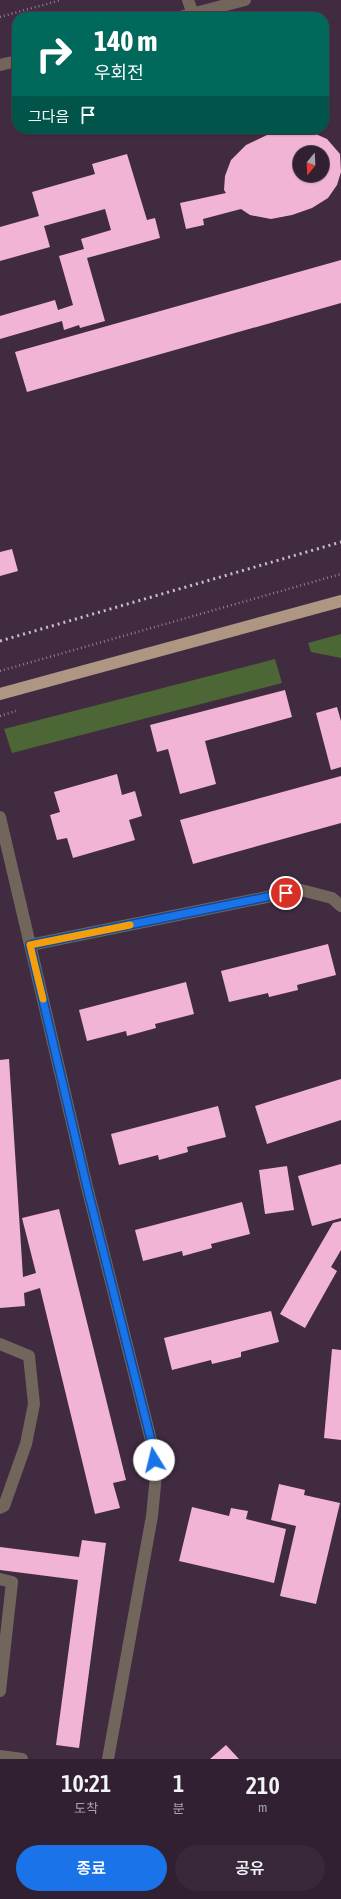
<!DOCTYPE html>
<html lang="ko">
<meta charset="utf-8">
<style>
:root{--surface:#312031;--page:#392839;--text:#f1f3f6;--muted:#a8a3ab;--line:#4c3e4d;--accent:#1a73e8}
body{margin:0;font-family:"Asap Condensed","Noto Sans KR",sans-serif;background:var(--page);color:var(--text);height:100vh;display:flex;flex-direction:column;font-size:15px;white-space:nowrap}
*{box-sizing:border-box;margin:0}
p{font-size:13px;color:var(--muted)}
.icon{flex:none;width:22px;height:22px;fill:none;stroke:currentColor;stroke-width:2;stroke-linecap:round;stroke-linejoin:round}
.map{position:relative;height:1759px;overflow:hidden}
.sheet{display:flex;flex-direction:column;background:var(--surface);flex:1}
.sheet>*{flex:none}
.top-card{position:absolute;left:12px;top:12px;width:317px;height:122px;border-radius:16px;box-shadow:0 1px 3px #0004,0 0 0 1px var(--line);background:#00695c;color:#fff;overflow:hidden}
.needle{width:26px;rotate:198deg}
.controls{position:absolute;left:293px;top:146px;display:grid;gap:8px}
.controls a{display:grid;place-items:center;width:36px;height:36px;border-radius:50%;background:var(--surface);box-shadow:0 1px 3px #0004,0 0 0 1px var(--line);font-size:20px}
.pin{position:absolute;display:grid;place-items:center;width:34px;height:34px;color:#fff;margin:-17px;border:2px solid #fff;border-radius:50%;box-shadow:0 1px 4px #0007}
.me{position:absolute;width:44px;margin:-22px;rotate:351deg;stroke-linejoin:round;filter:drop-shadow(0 0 3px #0008)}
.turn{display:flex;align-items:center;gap:14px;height:84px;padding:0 16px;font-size:18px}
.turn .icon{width:52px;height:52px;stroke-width:2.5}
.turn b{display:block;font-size:28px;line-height:34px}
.then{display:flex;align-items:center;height:38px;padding:0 16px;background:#0003;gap:8px;font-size:15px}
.eta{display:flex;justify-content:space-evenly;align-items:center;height:68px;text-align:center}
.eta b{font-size:24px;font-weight:600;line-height:28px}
.primary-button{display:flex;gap:8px;margin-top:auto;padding:8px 16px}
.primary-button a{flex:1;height:46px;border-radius:24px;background:var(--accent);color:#fff;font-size:16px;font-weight:600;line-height:46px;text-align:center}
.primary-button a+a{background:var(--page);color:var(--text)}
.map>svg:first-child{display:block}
</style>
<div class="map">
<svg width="341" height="1759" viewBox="0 0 341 1759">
<rect width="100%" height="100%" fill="#412b41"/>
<path fill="#4c6635" d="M341,634V658L311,652L308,643Z
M275,659L282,683L12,753L4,729Z"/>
<path fill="#f2b4d4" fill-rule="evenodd" d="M289,131H309L327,139L340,154L341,172L337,185L328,198L312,208L292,215L271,219L250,215L241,209L203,219L204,225L186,229L180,203L226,193L224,190L225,176L231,160L246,145L267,135ZM300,153H322V175H300Z
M127,154L147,220L155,218L160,238L87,258L105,321L80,328L79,325L64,330L62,321L0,339V316L55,300L58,310L73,305L59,256L84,249L81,239L111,230L105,209L44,226L50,247L0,261V227L39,216L32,192L95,174L92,164Z
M341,260V303L27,392L15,352Z
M12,549L18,571L0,576V552Z
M285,690L292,717L205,741L216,784L180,794L168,749L157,752L150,725Z
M337,707L341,721V767L331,770L316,713Z
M117,774L122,795L135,791L142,816L129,820L135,840L73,858L67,838L57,840L50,815L60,812L54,792Z
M341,776V823L193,864L180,820Z
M328,944L336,975L297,985L298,990L269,997L268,993L229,1002L221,971Z
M186,982L194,1014L155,1024L156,1028L127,1036L126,1031L87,1041L79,1010Z
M9,1059L23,1277L36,1273L22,1218L59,1209L126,1480L113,1483L120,1508L95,1514L40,1288L24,1293L25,1306L0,1308V1060Z
M341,1079V1120L267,1144L255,1106Z
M218,1106L226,1137L187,1147L188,1152L159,1160L158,1155L119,1165L111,1134Z
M341,1164V1218L312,1226L298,1176Z
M287,1166L294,1210L265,1214L259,1170Z
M242,1202L250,1234L211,1244L212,1248L183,1256L182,1251L143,1261L135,1230Z
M341,1221V1250L331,1267L337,1271L305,1328L280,1314L333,1223Z
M271,1311L279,1342L241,1352V1357L212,1364L211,1360L172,1370L164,1338Z
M332,1349L341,1350V1440L324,1438Z
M279,1484L305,1490L304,1495L340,1503L316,1604L280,1596L296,1526L271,1520Z
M192,1507L229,1516L231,1508L248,1511L246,1519L286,1529L274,1583L179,1561Z
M82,1540L106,1543L79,1748L56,1745L78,1580L0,1570V1547L79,1557Z
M226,1745L239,1759H210Z"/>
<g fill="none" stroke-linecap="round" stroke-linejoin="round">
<path stroke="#917f92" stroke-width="2.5" stroke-dasharray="1 3" stroke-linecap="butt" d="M0,17L61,0
M0,671L341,574
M0,716L16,711"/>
<path stroke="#72665c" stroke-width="12" d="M188,0L193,14
M180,17L245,0
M0,65L17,61
M0,817L87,1187L152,1444L156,1475L152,1516L108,1759
M30,945L301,890L332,898L341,906
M0,1344L29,1356L34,1404L26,1444L4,1506L0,1508
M0,1579L12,1582L0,1691
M0,1756L22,1759"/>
<path stroke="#af9682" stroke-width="12" d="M0,694L341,601"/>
<path stroke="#ccbccc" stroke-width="3" stroke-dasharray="2 4" stroke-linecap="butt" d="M0,641L341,542"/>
</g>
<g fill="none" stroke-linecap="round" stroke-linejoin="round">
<g stroke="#114b97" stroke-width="10">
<path id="route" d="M154,1460L152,1444L87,1187L30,945L286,893"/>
</g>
<use href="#route" stroke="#1a73e8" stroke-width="7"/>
<path stroke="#f59e0b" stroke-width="7" d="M43,999L30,945L130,925"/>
</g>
</svg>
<div class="controls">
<a><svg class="needle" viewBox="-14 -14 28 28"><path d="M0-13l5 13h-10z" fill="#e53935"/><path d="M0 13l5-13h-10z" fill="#a8a3ab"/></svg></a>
</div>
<div class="pin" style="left:286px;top:893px;background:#d93025"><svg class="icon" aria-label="arrive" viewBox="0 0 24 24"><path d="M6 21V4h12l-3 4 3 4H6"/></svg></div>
<svg class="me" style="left:154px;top:1460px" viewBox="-20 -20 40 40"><circle r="19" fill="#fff"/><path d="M0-13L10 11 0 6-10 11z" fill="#1a73e8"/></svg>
<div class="top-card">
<div class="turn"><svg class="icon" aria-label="right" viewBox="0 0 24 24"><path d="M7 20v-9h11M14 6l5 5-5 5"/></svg><div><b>140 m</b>우회전</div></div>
<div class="then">그다음<svg class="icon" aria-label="arrive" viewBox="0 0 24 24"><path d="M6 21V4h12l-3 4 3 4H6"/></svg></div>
</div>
</div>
<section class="sheet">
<div class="eta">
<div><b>10:21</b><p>도착</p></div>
<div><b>1</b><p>분</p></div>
<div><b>210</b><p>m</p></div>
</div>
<div class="primary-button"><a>종료</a><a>공유</a></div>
</section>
